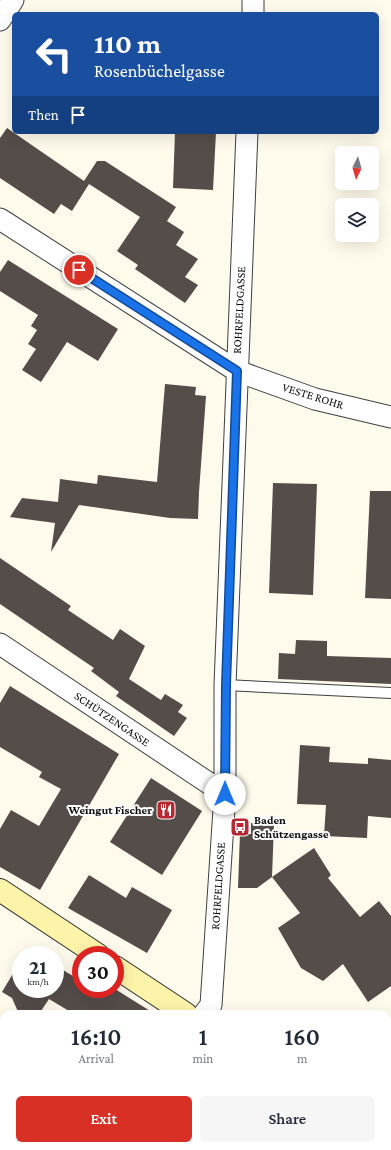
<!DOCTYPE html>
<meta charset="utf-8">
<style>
:root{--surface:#fff;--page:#f6f6f7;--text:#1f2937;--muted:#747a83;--accent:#d93025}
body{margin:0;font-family:"Crimson Pro",serif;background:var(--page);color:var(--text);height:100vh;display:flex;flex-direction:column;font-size:15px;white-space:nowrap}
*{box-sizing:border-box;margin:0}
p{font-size:13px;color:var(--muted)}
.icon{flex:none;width:22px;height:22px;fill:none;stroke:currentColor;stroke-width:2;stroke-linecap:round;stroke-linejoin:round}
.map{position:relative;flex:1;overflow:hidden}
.sheet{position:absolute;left:0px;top:1010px;width:391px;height:140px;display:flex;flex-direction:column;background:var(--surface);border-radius:12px 12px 0 0;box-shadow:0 4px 16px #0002}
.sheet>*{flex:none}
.guide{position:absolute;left:12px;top:12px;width:367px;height:122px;border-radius:6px;box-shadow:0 4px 16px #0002;background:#1a4fa0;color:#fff;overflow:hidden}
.needle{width:26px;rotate:185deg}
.tools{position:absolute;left:335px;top:146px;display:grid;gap:8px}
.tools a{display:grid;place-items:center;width:44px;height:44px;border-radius:6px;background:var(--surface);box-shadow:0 4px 16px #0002;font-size:20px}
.speed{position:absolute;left:12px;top:946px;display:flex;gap:8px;font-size:20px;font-weight:700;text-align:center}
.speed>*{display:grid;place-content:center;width:52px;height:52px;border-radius:50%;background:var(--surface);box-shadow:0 4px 16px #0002;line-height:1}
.speed small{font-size:10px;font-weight:400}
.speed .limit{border:6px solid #d22;background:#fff;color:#111}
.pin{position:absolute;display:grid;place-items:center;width:34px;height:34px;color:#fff;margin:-17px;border:2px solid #fff;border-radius:50%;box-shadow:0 1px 4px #0007}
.me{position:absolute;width:44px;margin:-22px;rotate:0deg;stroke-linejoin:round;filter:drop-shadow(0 0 3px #0008)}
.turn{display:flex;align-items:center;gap:14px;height:84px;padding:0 16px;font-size:18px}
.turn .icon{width:52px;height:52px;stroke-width:2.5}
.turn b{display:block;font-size:28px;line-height:34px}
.then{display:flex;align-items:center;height:38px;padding:0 16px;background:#0003;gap:8px;font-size:15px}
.eta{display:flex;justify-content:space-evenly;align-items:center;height:68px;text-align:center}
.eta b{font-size:24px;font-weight:600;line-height:28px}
.cta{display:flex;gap:8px;margin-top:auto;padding:8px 16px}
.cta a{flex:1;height:46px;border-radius:6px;background:var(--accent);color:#fff;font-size:16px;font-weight:600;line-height:46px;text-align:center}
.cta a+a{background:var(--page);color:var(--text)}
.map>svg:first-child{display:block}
</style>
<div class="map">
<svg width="391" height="1150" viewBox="0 0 391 1150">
<rect width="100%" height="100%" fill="#fefbec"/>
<path fill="#554d49" d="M7,128L84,181L97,161H105L176,207L167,221L184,232L176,245L198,259L185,277L198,285L185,303L135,269L138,265L117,251L140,217L89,184L72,211L61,204L54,214L0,178V138Z
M175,132H216L213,190L173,188Z
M8,260L118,329L98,361L67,342L41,382L22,370L36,349L28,344L37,330L31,326L38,315L0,291V272Z
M165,384L196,387L195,395L206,396L199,492L198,519L170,518L79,505L51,552L55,523L10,517L22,498L58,502L60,479L97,484L98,475L157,482Z
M273,483L317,484L313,595L269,593Z
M370,491H391V599L365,598Z
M0,558L71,606L68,610L113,640L120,629L145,646L129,679L161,700L165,694L183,705L178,712L187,718L174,736L116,696L119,692L91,671L94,668L0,604Z
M296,640L327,641V656L391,658V684L278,679L279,653L295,654Z
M10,686L119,754L40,890L0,867V829L11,810L39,826L61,789L39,777L42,772L0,747V703Z
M300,745L330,747L329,762L368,764V758L391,760V818L368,816L367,838L324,836L326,805L297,804Z
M151,778L202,811L162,875L110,842Z
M251,823L274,824L272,877L257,888H238L240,833L251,834Z
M314,848L331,875L328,878L360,917L379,901L391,916V986L368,1002L343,964L323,981L301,968L278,928L300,913L272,877Z
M89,875L126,898L132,887L172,910L147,953L68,908Z
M28,948L39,955H24Z
M21,960V989H55V965L81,981V989H115L155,1014H74L49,999L39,1014H19L12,998L2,992Z"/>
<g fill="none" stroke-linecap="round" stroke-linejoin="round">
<g stroke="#3f3f3f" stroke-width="12">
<path id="lane" d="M225,685L391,693"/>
</g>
<g stroke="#3f3f3f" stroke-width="23">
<path id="street" d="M253,14V0
M0,20L13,0
M0,219L237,371L315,399L391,417
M0,644L225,794
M204,1014L211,1005L225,794V685L247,132
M117,1150L119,1146"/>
</g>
<g stroke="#2e2e2e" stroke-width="24">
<path id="secondary" d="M0,890L98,955
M115,967L186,1014
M361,1146L366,1150"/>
</g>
<use href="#lane" stroke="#fff" stroke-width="10"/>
<use href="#street" stroke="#fff" stroke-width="21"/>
<use href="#secondary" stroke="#fdf3a9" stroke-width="22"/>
</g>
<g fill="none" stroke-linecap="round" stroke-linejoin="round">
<g stroke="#114b97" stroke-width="10">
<path id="route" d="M79,270L237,371L226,685L225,794"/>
</g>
<use href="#route" stroke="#1a73e8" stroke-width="7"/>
</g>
<defs>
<g id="restaurant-square" transform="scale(1)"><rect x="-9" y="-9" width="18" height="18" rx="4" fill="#b82831" stroke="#fff"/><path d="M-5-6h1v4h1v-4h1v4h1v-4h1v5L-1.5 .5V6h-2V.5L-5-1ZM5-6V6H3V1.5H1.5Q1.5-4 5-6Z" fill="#fff"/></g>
<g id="bus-square" transform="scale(1)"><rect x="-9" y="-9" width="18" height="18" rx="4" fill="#b82831" stroke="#fff"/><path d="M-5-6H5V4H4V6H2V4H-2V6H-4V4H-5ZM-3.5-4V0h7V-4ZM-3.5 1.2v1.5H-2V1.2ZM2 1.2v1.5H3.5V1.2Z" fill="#fff"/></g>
</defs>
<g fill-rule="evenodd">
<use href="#restaurant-square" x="166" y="810"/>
<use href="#bus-square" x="240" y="827"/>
</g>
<g text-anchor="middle" stroke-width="4" stroke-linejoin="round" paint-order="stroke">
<g font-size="12" fill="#0c0c0c" stroke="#fff">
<text transform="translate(239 310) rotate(-87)" y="4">ROHRFELDGASSE</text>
<text transform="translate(313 396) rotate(17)" y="4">VESTE ROHR</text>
<text transform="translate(112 719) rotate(34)" y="4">SCHÜTZENGASSE</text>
<text transform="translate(218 886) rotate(-86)" y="4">ROHRFELDGASSE</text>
</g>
<g font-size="12" font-weight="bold" fill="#0c0c0c" stroke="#fff" text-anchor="end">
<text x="152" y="814">Weingut Fischer</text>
<text x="254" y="824" text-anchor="start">Baden<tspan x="254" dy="14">Schützengasse</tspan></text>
</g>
</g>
</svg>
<div class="tools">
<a><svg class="needle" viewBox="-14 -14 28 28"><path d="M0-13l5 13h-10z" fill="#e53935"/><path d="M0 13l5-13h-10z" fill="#747a83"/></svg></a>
<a><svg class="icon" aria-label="layers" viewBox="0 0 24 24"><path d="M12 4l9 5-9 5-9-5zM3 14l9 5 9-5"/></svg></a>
</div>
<div class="speed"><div>21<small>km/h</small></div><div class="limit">30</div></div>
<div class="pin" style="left:79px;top:270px;background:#d93025"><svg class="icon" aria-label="arrive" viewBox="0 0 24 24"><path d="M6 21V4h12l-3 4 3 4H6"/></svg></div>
<svg class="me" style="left:225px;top:794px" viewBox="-20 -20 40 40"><circle r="19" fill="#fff"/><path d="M0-13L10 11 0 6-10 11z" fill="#1a73e8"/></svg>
<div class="guide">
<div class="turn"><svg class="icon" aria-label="left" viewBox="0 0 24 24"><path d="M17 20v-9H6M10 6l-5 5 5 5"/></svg><div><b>110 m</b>Rosenbüchelgasse</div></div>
<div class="then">Then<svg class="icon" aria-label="arrive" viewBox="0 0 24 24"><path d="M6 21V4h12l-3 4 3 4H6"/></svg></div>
</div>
<section class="sheet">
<div class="eta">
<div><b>16:10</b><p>Arrival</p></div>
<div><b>1</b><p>min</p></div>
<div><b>160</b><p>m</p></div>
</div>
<div class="cta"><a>Exit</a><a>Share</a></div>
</section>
</div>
